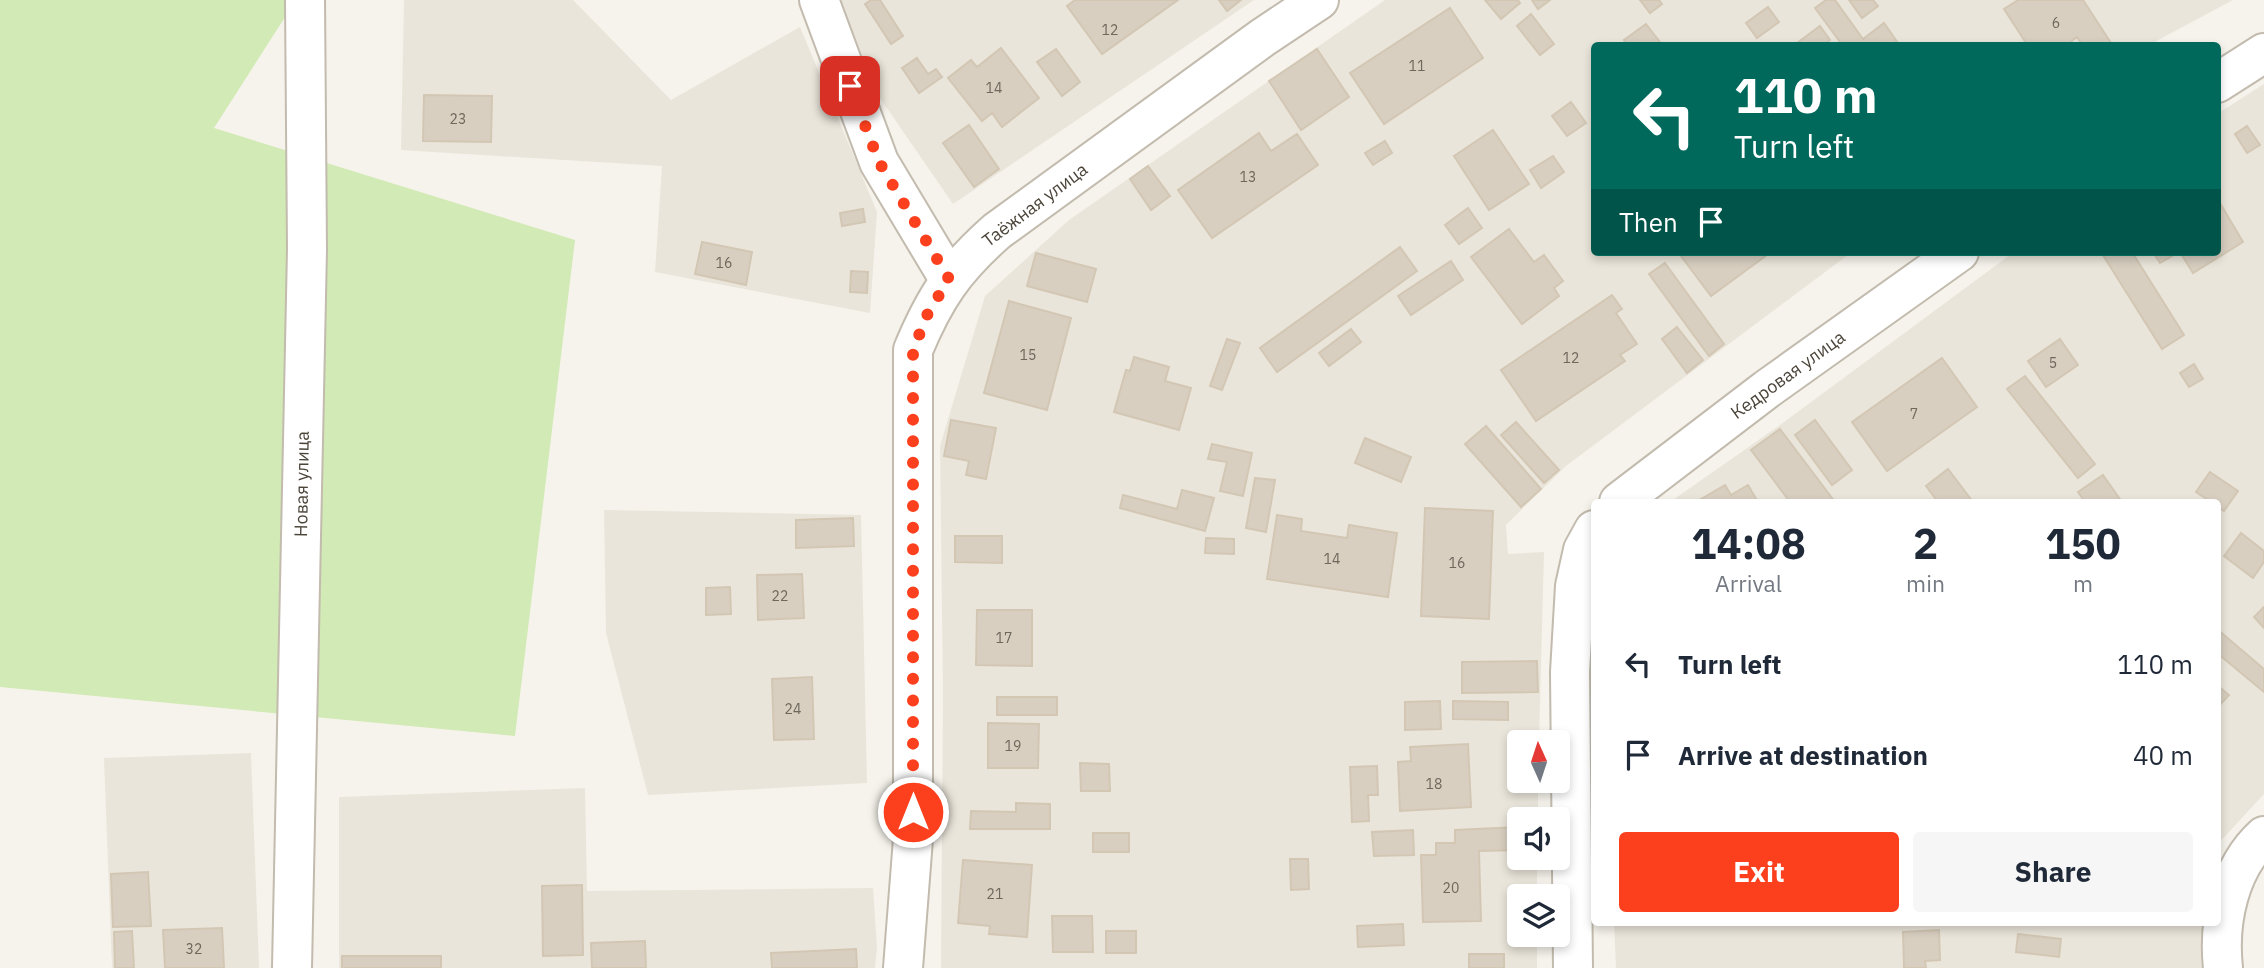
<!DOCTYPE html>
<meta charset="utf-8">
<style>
:root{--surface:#fff;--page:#f6f6f7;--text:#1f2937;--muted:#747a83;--accent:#fc3f1d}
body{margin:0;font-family:"IBM Plex Sans",sans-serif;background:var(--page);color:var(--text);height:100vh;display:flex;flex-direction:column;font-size:26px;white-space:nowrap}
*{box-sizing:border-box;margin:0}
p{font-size:23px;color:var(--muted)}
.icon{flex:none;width:38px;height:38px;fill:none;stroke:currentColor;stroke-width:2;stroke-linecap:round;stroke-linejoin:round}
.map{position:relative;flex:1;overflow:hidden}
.drawer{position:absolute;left:1591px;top:499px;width:630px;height:427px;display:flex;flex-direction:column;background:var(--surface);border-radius:7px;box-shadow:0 4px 10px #0003}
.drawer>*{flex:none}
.top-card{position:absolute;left:1591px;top:42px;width:630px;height:214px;border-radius:7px;box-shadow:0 4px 10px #0003;background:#00695c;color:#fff;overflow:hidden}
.needle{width:46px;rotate:357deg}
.tools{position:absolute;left:1507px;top:730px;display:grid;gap:14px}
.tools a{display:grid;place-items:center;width:63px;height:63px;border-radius:7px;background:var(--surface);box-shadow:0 4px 10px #0003;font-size:35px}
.pin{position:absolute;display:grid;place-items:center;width:60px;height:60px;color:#fff;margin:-30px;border-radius:14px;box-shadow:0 4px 10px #0006}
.me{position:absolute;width:77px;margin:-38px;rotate:0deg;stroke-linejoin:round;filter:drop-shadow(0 0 5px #0008)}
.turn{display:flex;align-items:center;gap:24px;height:147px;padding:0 28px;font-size:32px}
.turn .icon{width:91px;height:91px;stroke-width:2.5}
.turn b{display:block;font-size:49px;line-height:60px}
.then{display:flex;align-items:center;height:66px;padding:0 28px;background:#0003;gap:14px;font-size:26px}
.eta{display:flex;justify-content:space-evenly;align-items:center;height:119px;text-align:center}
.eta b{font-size:42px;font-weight:700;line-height:49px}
.button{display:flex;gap:14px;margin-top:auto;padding:14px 28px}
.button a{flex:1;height:80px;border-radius:7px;background:var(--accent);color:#fff;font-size:28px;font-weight:700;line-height:80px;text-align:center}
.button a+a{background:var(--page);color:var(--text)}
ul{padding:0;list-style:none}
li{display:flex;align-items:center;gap:21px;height:91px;padding:0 28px}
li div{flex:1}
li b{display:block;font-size:26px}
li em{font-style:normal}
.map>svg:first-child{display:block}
</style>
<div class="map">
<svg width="2264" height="968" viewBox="0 0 2264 968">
<rect width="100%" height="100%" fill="#f6f3ec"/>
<path fill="#eae5da" d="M404,0H573L671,100L800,27L877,212L870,313L655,272L662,166L401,150Z
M833,0H1254L953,204L849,53Z
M1385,0H2233L2149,45L1594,46V252H1852L1566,466L1506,525L1508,554L1544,552L1539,742H1519V780L1538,781V819H1519V858H1537V896H1519V934L1537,935V968H941L943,691L940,446L985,296L1069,220Z
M2264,84V794L2217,845V502H1670L1780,425L2014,252H2217V114Z
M604,510L861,515L867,783L648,795L606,633Z
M251,753L259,968H112L104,758Z
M585,788L587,891L873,888L877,948L875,968H339V797Z
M1614,922H2211V968H1616Z"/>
<path fill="#d2eab5" d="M0,0H296L214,128L575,240L515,736L0,687Z"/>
<path fill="#d8cfc1" stroke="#d3c7b4" stroke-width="2" d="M871,0H880L903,36L891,44L865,4Z
M1075,0H1178L1102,54L1067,6Z
M1219,0H1241L1227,11Z
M1485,0H1518L1520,3L1501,19Z
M1532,0H1550L1538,9Z
M1640,0H1659L1662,4L1650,13Z
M1826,0H1835L1863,39L1884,23L1900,46H1843L1815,8Z
M1849,0H1873L1878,6L1862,18Z
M2018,0H2083L2113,46H2083L2077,37L2065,46H2028L2004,9Z
M1768,7L1779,22L1757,38L1746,23Z
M1450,8L1483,58L1384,124L1350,73Z
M1531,14L1554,44L1540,55L1517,26Z
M1646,24L1663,46H1628L1624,40Z
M1820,26L1830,40L1822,46H1793Z
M1001,48L1039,98L1002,127L992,113L982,121L948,78L971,60L977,67Z
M1056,49L1080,82L1062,96L1037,62Z
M1317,49L1349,97L1301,130L1269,81Z
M917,58L928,74L936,69L942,77L919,93L902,68Z
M424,95L492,96L491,142L423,141Z
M1571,102L1586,123L1567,136L1552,116Z
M969,125L999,169L974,187L943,143Z
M2247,126L2260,145L2247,153L2235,134Z
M1493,130L1529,184L1489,210L1454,156Z
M1259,133L1271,151L1297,134L1318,165L1212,238L1178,190Z
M1385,141L1392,153L1373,165L1365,153Z
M1553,156L1564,172L1541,188L1530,170Z
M1148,166L1170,196L1151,210L1130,179Z
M2217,198L2243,242L2193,273L2180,252H2217Z
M1468,208L1482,228L1459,244L1445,225Z
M863,209L865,222L842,226L840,213Z
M1509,229L1534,262L1544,255L1563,281L1554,288L1559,296L1522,324L1471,257Z
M702,242L752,252L746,285L695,274Z
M1400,247L1417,271L1277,372L1260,348Z
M1678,252H1771L1711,296Z
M2101,252H2132L2184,335L2162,349Z
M2153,252H2179L2160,263Z
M1036,253L1096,269L1087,302L1027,286Z
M1451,261L1463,280L1411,315L1398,296Z
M1665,263L1724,344L1709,356L1649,274Z
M851,271L868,272L867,293L850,292Z
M1612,295L1622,309L1616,313L1637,344L1620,355L1625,361L1536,421L1501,370Z
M1009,301L1071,318L1047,410L984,393Z
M1677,327L1703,360L1687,373L1662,339Z
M1351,329L1361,342L1329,366L1319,353Z
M1227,339L1240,343L1222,390L1210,386Z
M2060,339L2078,365L2046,387L2028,361Z
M1134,357L1169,367L1165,381L1191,388L1179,430L1114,412L1126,370L1130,371Z
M1942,358L1977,407L1887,471L1852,422Z
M2194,364L2203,379L2189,387L2180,373Z
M2025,376L2095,464L2078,478L2007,389Z
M951,420L996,428L986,479L966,475L969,461L944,456Z
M1815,420L1852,470L1832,485L1795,435Z
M1516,422L1559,470L1544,483L1501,435Z
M1486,426L1541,489L1521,507L1465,444Z
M1780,429L1835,502H1790L1751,450Z
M1365,438L1411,457L1401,482L1355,463Z
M1212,444L1252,453L1243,496L1220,491L1227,462L1208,459Z
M1948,469L1973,502H1938L1926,486Z
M2210,472L2238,491L2224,511L2217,507V502H2211L2196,492Z
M2103,475L2122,502H2085L2078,492Z
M1255,478L1275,480L1266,532L1246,528Z
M1725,485L1731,495L1748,485L1758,502H1696Z
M1182,490L1214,498L1205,531L1120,508L1123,495L1177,509Z
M1425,508L1493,511L1489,619L1421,616Z
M1277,515L1302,519L1301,531L1347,538L1349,525L1397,533L1388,597L1267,579Z
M853,518L854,546L796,548V520Z
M2241,533L2264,551V562L2253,578L2224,556Z
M955,536H1002V563L955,562Z
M1206,538L1234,539V554L1205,553Z
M802,574L804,618L758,620L757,575Z
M730,587L731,614L706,615V588Z
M2264,607V628L2254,617Z
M977,610H1032V666L976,665Z
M2217,629L2264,669V692L2217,653Z
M1537,661L1538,692L1462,693V662Z
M812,677L814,739L774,740L772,679Z
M2217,685L2229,695L2217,708Z
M997,697H1057V715H997Z
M1440,701L1441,729L1405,730V702Z
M1453,701L1508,702V720L1453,719Z
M988,723L1039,724L1038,768H988Z
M1468,744L1471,807L1400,811L1398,762L1411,761L1410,747Z
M1080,763L1109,764L1110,791H1081Z
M1377,766L1378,795H1368L1369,821L1352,822L1350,767Z
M1016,803L1050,804V829H970L971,811L1016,812Z
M1519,827V850L1479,851L1481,921L1423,922L1421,855H1436V843H1455V830Z
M1413,830L1414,855L1374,856L1372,832Z
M1093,833H1129V852H1093Z
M1290,859H1308L1309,889L1291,890Z
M963,860L1032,865L1027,937L989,934L990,926L958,923Z
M148,872L151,926L113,927L111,874Z
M582,885L583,955L543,956L542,886Z
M1052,916H1092L1093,952H1053Z
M2054,922H2106V925H2054Z
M1403,924L1404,945L1358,947L1357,926Z
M222,928L224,968H165L163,930Z
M1939,930L1940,960L1925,961L1926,968H1904L1903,932Z
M132,931L134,968H115L114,932Z
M1106,931H1136V953H1106Z
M2018,934L2061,939L2059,957L2016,952Z
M645,941L646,968H592L591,943Z
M856,949L857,968H772L771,953Z
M1469,954H1504V968H1469Z
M342,956H441V968H342Z"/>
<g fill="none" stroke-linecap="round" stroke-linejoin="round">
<g stroke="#c2bbae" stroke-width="42">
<path id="minor" d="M819,0L879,162L949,279
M2217,83L2264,53
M1619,502L1767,389L1959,252
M292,968L307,249L305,0
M903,968L913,839V350C935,297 954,269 997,231L1262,38L1319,0
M1573,968L1570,672L1575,586L1583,550L1594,530
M2223,968C2218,922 2229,868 2264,836"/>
</g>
<use href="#minor" stroke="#fff" stroke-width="38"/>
</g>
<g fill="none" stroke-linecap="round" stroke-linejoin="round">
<path stroke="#fc3f1d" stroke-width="12" stroke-dasharray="0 21.6" d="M850,86L879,162L949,279L928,313L913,350V812"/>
</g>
<g text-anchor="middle" stroke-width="5" stroke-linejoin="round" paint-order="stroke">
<g font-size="14" fill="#6e675b">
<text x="2056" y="28">6</text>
<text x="1110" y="35">12</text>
<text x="1417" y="71">11</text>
<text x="994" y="93">14</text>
<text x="458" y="124">23</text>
<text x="1248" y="182">13</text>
<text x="724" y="268">16</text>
<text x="1028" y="360">15</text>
<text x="1571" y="363">12</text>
<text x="2053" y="368">5</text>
<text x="1914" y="419">7</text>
<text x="1332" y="564">14</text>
<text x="1457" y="568">16</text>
<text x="780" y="601">22</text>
<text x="1004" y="643">17</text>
<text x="793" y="714">24</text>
<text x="1013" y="751">19</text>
<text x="1434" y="789">18</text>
<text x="1451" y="893">20</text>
<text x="995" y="899">21</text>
<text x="194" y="954">32</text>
</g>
<g font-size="18" fill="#4b4439" stroke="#fff">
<text transform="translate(1035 205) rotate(-37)" y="6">Таёжная улица</text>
<text transform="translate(1788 375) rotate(-36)" y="6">Кедровая улица</text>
<text transform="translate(302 484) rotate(-89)" y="6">Новая улица</text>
</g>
</g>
</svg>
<div class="tools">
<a><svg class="needle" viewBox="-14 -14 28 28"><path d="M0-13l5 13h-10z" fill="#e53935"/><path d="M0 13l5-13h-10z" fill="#747a83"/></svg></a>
<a><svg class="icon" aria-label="sound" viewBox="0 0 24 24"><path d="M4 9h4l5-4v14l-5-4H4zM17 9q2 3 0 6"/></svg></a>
<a><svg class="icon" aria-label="layers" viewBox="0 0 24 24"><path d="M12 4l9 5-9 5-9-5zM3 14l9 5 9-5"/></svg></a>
</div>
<div class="pin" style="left:850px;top:86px;background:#d93025"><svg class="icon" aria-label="arrive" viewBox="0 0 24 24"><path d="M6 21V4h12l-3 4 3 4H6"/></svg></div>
<svg class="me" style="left:913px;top:812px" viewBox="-20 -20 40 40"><circle r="17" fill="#fc3f1d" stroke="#fff" stroke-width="3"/><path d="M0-11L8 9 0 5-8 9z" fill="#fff"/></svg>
<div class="top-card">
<div class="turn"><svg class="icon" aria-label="left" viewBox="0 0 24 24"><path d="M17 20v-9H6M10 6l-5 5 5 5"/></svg><div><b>110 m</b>Turn left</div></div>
<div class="then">Then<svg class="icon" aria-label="arrive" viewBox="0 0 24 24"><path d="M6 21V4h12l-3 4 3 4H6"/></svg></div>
</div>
<section class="drawer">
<div class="eta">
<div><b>14:08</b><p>Arrival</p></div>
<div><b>2</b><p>min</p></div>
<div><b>150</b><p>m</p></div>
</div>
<ul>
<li><svg class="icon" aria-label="left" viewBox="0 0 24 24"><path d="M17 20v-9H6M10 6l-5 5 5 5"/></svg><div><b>Turn left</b></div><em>110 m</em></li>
<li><svg class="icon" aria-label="arrive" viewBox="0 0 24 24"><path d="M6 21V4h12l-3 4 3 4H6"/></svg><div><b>Arrive at destination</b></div><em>40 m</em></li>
</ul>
<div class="button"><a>Exit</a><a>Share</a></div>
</section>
</div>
